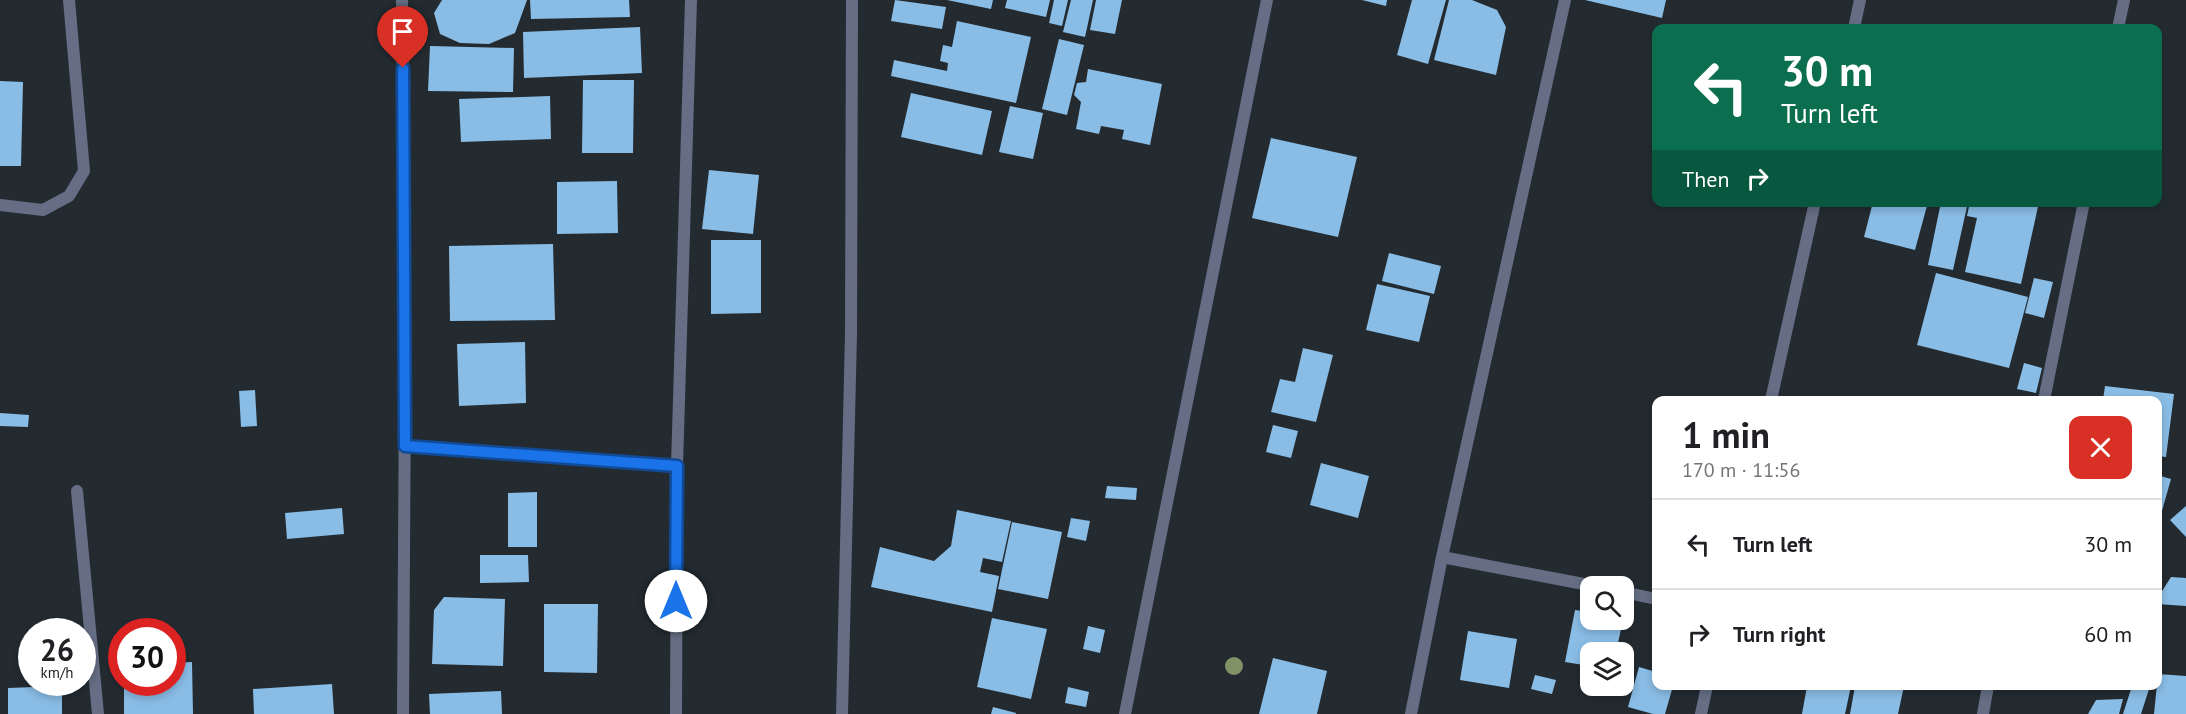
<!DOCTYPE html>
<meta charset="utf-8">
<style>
:root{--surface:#fff;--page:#f2f2f2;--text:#202124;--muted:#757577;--line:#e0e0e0}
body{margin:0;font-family:"PT Sans",sans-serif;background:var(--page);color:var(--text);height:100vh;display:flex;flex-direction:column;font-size:22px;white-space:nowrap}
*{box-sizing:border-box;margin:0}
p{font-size:20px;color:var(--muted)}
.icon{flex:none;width:33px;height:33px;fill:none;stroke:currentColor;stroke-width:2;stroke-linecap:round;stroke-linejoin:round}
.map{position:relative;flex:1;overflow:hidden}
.panel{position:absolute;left:1652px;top:396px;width:510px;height:294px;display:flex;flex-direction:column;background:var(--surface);border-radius:12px;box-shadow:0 3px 9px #0003}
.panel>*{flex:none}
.top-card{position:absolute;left:1652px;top:24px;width:510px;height:183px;border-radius:12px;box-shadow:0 3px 9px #0003;background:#0b6e4f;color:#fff;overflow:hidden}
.fabs{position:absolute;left:1580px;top:576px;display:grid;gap:12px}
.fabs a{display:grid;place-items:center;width:54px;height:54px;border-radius:12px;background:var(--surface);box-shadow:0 3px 9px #0003;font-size:30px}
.speed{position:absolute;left:18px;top:618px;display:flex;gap:12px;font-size:30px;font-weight:700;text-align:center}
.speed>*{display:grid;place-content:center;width:78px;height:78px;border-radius:50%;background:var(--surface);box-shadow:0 3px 9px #0003;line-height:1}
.speed small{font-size:15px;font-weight:400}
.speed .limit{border:9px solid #d22;background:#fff;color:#111}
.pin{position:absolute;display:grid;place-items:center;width:51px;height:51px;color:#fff;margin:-62px -26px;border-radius:50% 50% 50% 0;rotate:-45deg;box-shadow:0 0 6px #0007}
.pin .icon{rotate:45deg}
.me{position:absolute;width:66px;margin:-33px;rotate:0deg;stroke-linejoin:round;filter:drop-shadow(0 0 4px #0008)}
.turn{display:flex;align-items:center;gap:21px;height:126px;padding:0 30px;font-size:27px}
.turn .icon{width:78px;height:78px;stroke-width:2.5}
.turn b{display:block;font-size:42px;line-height:51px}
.then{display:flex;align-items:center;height:57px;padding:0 30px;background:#0003;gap:12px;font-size:22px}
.round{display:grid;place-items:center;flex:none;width:63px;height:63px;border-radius:12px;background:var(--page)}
.head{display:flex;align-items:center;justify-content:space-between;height:102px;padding:0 30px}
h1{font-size:36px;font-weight:700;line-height:45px}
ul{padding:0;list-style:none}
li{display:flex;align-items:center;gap:18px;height:90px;padding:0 30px;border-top:2px solid var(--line)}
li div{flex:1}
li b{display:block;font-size:22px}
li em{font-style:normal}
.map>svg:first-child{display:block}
</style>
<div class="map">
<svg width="2186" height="714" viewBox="0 0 2186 714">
<rect width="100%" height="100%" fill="#232b31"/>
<path fill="#8abde6" d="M442,0H527L515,33L489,44L460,43L440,34L434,13Z
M530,0H629L630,17L531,19Z
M895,0L946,7L942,29L891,21Z
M947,0H993L991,9Z
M1007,0H1050L1046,17L1005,8Z
M1054,0H1068L1062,26L1049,23Z
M1071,0H1093L1085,37L1063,32Z
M1096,0H1122L1115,34L1090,30Z
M1362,0H1387L1386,6Z
M1412,0H1446L1428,64L1397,55Z
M1449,0H1472L1497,10L1506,27L1496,75L1434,60Z
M1585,0H1666L1662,18Z
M957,21L1031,37L1016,103L891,76L894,60L947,71L948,63L940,61L943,45L952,47Z
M640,27L642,73L524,78L523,32Z
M1059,39L1084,45L1067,115L1042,109Z
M430,46L514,48L513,92L428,91Z
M1088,69L1162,84L1150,145L1122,139L1124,130L1101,126L1099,134L1076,129L1081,102L1074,95L1077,83L1086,82Z
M583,80H634L633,153H582Z
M0,81L23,82L21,166H0Z
M911,93L992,111L982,155L901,137Z
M550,96L551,139L461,142L459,99Z
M1010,106L1043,113L1033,159L999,152Z
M1271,138L1357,157L1338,237L1252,218Z
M709,170L759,175L753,234L702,229Z
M617,181L618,233L557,234V182Z
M1873,202H1928L1915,250L1864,237Z
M1941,202H1968L1953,270L1928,265Z
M1970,202H2039L2021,284L1965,272L1977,218L1967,216Z
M711,240H761V313L711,314Z
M553,244L555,320L450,321L449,246Z
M1389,253L1441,266L1434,294L1382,281Z
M1936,273L2028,297L2009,368L1917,345Z
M2034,278L2053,282L2044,318L2025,313Z
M1377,284L1430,296L1419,342L1366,330Z
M525,342L526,403L459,406L457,344Z
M1303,348L1333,355L1316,422L1271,412L1280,379L1295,382Z
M2024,363L2042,368L2036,393L2017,389Z
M2105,386L2174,394L2166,457L2157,456V400H2103Z
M255,390L257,426L241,427L239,391Z
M0,413L29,415L28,427L0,426Z
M1273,425L1298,431L1291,458L1266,452Z
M1321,463L1369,476L1358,518L1310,505Z
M2157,475L2171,479L2158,525H2157Z
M1107,486L1137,488L1136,500L1105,498Z
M537,492V547H508V493Z
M2186,506V537L2170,520Z
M342,508L344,534L287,539L285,513Z
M957,510L1011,521L1002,562L983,558L980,572L999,576L992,612L871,587L880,547L934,561L951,546Z
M1071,518L1090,521L1086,541L1067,537Z
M1012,522L1062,532L1048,599L998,589Z
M480,555H528L529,582L480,583Z
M2171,577L2186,578V606L2157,604V599Z
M444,597L505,599L503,666L432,664L434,610Z
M544,604H598L597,673L544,672Z
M1575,610L1590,612V620H1623L1616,652H1590V666L1565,662Z
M992,618L1047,629L1031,699L977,687Z
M1088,626L1105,630L1100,653L1083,649Z
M1468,631L1517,639L1509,688L1460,680Z
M1273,658L1327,671L1317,714H1259Z
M192,662L193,714H124V682H172V663Z
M1639,667L1656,672V686H1673L1665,714H1653L1628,707Z
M2158,674L2186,676V714H2154Z
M1535,675L1556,680L1552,694L1531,689Z
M332,684L334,714H254L253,689Z
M62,686V714H8V688Z
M1807,686H1851L1845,714H1802Z
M1855,686H1904L1898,714H1850Z
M2132,686H2150L2141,714H2123Z
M1068,687L1089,692L1086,707L1065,703Z
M501,691L502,714H430L429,694Z
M2123,699L2119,714H2088L2096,700Z
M993,707L1016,713V714H991Z"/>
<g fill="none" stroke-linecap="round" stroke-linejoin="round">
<path stroke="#656e84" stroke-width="12" d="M402,0L405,387L403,714
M1854,28L1860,0
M2118,28L2124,0
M0,205L43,210L69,196L84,171L69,0
M1771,400L1815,202
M2044,400L2084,202
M405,446L677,466
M77,491L98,714
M1442,557L1594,586
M1623,592L1656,599
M676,714L677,466L691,0
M842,714L851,334L852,0
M1125,714L1267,0
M1411,714L1442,557L1565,0
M1701,714L1707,686
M1983,714L1988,686"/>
</g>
<circle fill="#829267" cx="1234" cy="666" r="9"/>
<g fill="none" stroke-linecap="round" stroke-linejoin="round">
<g stroke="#114b97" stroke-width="15">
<path id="route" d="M403,68L405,446L677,466L676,601"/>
</g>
<use href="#route" stroke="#1a73e8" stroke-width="10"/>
</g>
</svg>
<div class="fabs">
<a><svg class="icon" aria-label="search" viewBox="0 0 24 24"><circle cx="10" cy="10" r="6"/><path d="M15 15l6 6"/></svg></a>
<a><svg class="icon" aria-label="layers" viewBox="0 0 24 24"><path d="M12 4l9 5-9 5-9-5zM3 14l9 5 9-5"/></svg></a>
</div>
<div class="speed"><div>26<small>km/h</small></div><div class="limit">30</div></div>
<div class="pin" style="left:403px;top:68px;background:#d93025"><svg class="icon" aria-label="arrive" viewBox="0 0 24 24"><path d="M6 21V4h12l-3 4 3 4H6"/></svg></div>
<svg class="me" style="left:676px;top:601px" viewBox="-20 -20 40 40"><circle r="19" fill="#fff"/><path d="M0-13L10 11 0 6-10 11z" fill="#1a73e8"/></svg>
<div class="top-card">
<div class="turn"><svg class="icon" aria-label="left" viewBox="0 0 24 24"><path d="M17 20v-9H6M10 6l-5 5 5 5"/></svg><div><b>30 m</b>Turn left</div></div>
<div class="then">Then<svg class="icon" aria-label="right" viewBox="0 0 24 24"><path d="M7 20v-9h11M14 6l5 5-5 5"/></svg></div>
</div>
<section class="panel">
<div class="head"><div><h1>1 min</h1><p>170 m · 11:56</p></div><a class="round" style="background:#d93025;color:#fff"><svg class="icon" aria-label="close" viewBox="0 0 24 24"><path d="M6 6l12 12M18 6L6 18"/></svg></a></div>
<ul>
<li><svg class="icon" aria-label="left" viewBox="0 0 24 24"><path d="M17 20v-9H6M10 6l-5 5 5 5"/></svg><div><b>Turn left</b></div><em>30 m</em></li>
<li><svg class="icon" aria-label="right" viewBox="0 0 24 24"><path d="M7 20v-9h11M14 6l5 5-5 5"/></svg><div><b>Turn right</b></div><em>60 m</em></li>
</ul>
</section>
</div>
